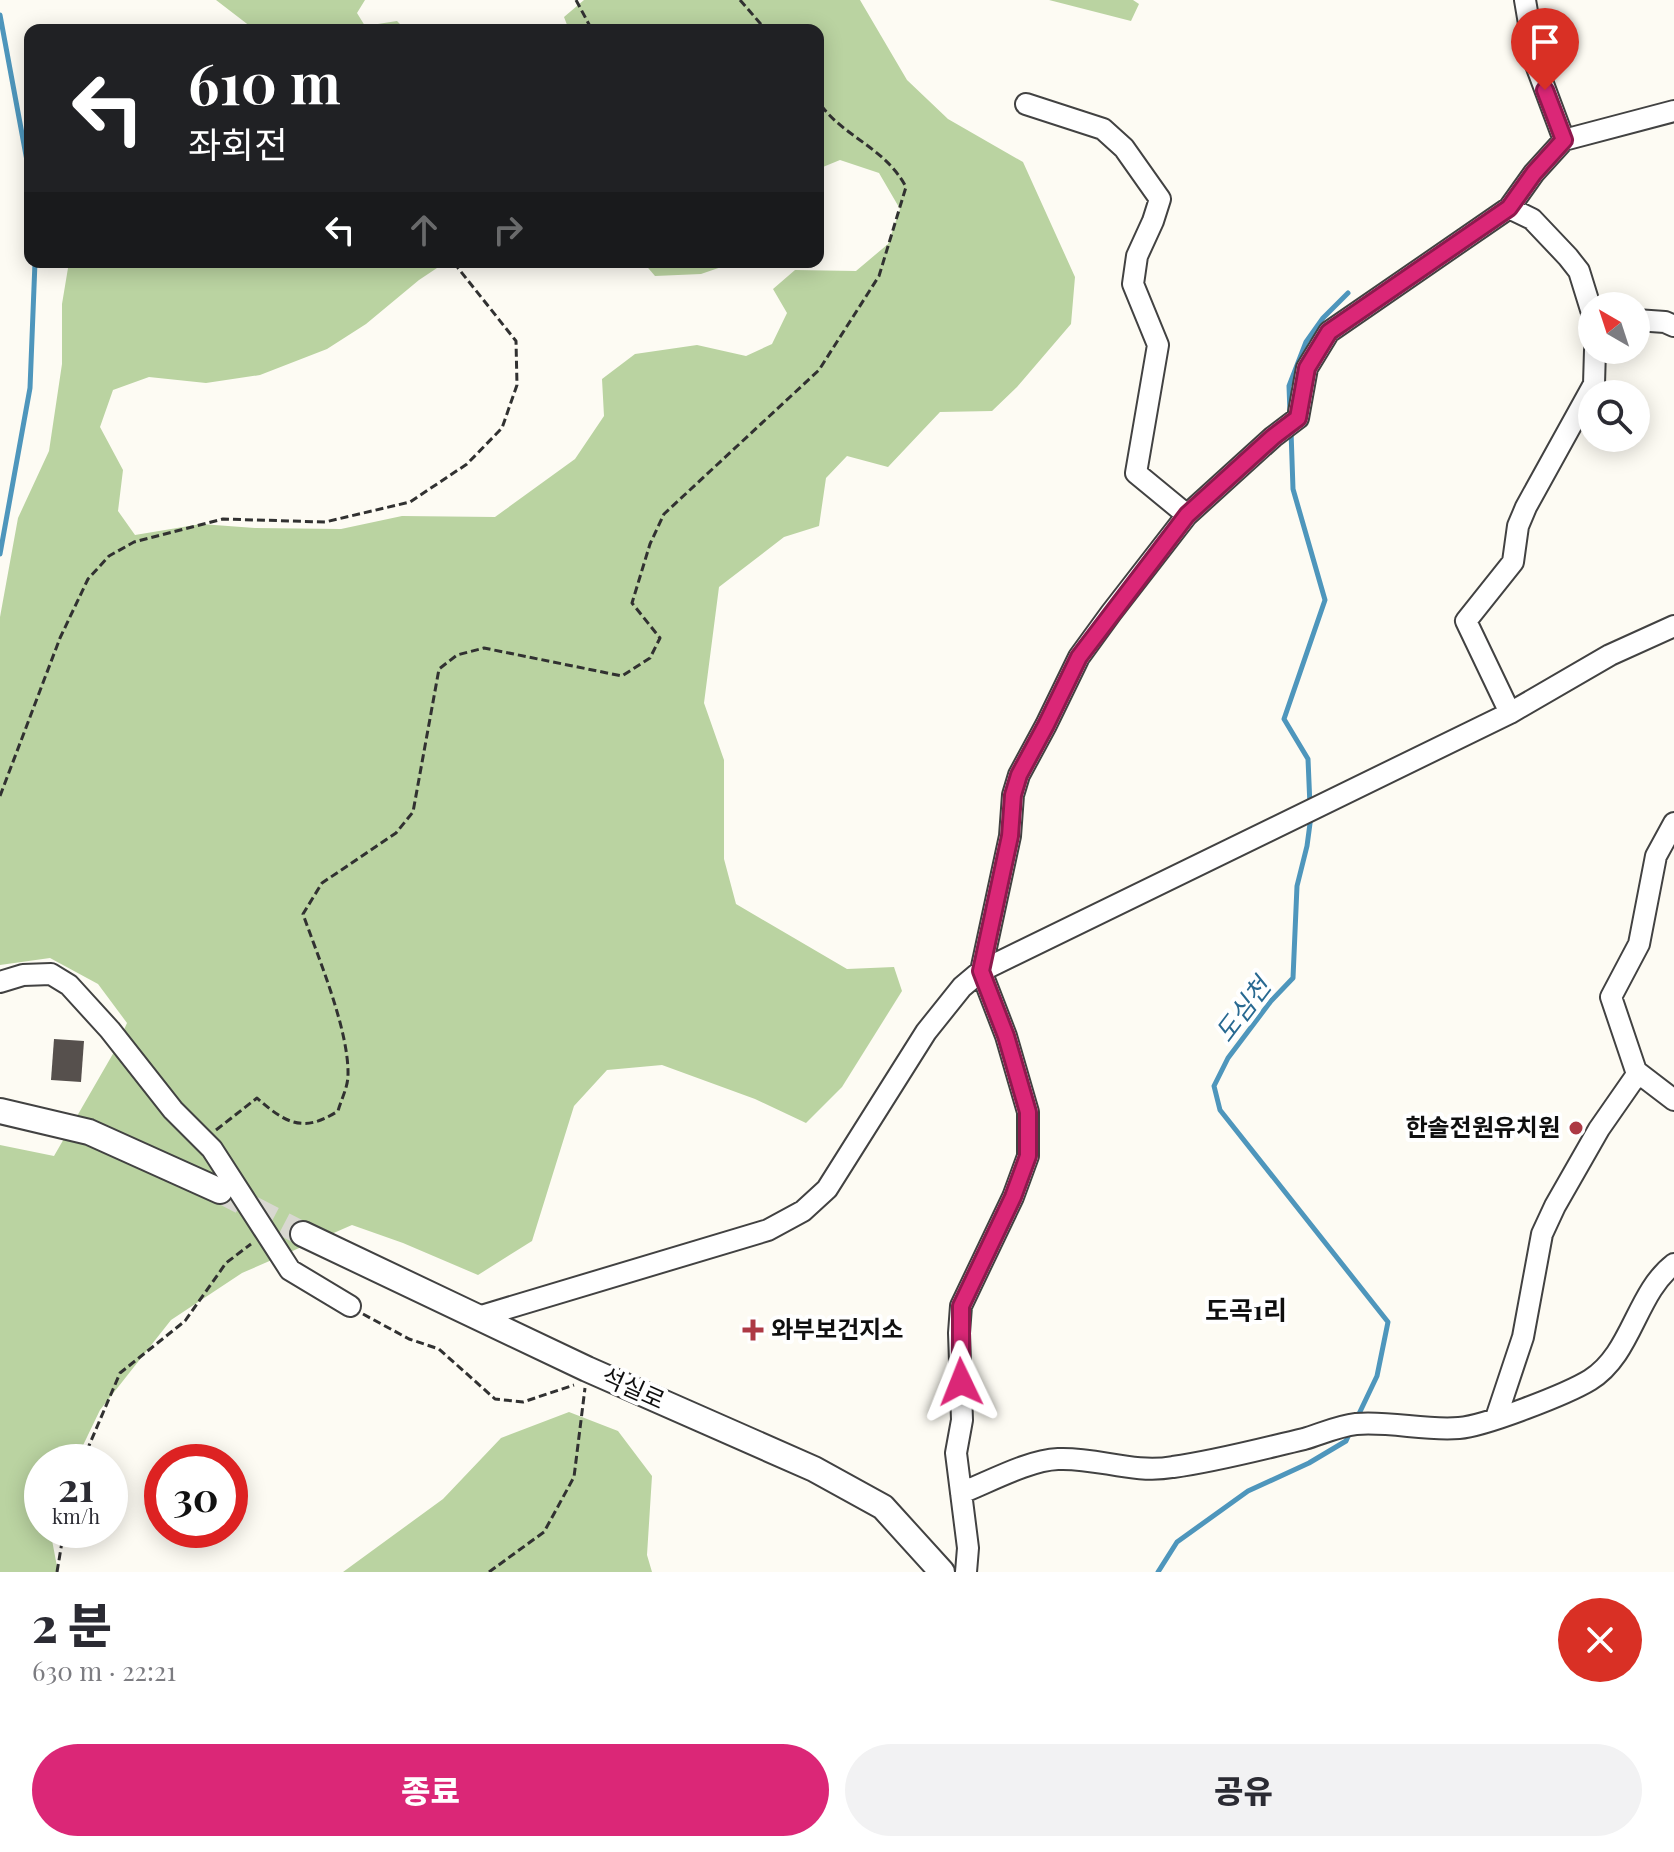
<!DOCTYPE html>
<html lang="ko">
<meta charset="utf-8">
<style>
:root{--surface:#fff;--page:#f2f2f3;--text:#2b2b33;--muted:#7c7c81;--accent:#db2777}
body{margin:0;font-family:"Playfair Display","Noto Sans KR",serif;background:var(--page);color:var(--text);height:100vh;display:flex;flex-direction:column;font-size:30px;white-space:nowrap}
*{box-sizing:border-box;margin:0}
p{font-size:26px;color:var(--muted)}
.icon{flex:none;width:44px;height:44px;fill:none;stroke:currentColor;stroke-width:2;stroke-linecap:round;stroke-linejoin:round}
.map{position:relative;height:1572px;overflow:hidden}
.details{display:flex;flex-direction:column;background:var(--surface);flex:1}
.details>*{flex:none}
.guide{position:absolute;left:24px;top:24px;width:800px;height:244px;border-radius:16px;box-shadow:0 4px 20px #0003;background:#202124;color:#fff;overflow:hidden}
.needle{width:52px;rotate:321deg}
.tools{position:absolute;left:1578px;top:292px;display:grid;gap:16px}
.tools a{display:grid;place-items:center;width:72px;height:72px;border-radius:50%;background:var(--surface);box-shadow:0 4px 20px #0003;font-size:40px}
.speed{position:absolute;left:24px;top:1444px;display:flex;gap:16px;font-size:40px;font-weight:700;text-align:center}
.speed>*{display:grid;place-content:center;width:104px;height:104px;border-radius:50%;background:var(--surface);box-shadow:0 4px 20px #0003;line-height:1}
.speed small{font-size:20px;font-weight:400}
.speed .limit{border:12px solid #d22;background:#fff;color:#111}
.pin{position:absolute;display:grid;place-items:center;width:68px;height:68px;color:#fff;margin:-82px -34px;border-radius:50% 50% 50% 0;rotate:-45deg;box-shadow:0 0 8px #0007}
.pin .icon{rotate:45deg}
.me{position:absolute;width:88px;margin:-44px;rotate:358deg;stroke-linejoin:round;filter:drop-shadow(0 0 6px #0008)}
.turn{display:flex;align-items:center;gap:28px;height:168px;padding:0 32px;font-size:36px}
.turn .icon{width:104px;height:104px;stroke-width:2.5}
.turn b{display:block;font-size:56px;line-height:68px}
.lanes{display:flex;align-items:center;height:76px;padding:0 32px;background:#0003;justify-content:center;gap:40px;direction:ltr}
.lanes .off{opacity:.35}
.round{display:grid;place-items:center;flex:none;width:84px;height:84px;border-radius:42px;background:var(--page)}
.overview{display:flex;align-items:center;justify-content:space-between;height:136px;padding:0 32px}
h1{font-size:48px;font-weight:800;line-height:60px}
.action{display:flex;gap:16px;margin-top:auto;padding:16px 32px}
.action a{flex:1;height:92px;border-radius:48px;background:var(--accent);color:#fff;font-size:32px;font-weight:800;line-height:92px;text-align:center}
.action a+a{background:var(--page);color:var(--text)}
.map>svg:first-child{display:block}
</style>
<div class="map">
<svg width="1674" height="1572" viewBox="0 0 1674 1572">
<rect width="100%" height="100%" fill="#fdfbf3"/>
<path fill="#bad3a1" d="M216,0H365L357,13L365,26L397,21L406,30H255Z
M584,0H860L907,80L948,119L1023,162L1075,277L1071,324L1017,387L992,411L940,412L888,467L847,456L826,478L819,526L784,537L719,587L704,703L724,760V859L736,904L847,969L894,967L902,991L842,1087L806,1123L755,1099L662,1065L607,1070L574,1106L532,1241L478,1275L403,1243L352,1225L242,1273L171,1320L100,1410L75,1462H42V1530H54L52,1540L58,1572H0V1145L54,1156L114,1052L127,1023L98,984L50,958L0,965V617L18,518L49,451L62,364V304L69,262H446L419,280L366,324L327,349L260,375L206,383L149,377L113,390L100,427L123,470L118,511L135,535L201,524L255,528L341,529L402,516L495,517L575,459L604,416L602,379L635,354L697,345L746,356L772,344L787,313L773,289L795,270L856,271L888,244L900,209L879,173L840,160L818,169V30H569L564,17Z
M1049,0H1133L1139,4L1131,21Z
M643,262H736L701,274L655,276Z
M569,1412L618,1431L652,1476L647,1555L652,1572H343L443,1499L501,1438Z"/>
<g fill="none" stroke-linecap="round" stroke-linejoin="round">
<path stroke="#4e96bc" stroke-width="5" d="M0,15L30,177
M1290,413L1289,386L1306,342L1323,318L1348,293
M1291,431L1293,489L1325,600L1284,719L1308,759L1310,806
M0,554L30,388L35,262
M1311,816L1307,846L1297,886L1293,978L1271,1001L1228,1058L1214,1086L1220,1110L1388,1322L1377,1376L1357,1418
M1158,1572L1177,1542L1248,1491L1309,1463L1346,1441L1351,1430"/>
</g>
<path fill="#56504d" d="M54,1039L84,1041L81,1082L51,1080Z"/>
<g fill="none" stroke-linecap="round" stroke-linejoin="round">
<path stroke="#d9d8d1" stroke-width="24" stroke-dasharray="24 12" stroke-linecap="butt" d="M220,1191L303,1234"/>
<g stroke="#424242" stroke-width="24">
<path id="minor" d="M1525,0L1536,65L1564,140
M1026,104L1103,129L1124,148L1160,199L1153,221L1137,256L1133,284L1158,345L1136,473L1187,515
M1509,208L1534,173L1564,140L1674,111
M1636,320L1665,322L1674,326
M1510,713L1466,621L1513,562L1518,526L1526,507L1594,384L1595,350
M1674,823L1656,856L1639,944L1611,997L1636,1071L1674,1100
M0,982L23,975L51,974L69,985L110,1030L173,1110L212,1149L290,1270L350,1306
M478,1317L768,1230L803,1211L827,1189L926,1032L962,987L981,971L1510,713L1610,655L1674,626
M1496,1418L1523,1337L1542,1234L1555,1206L1599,1129L1638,1073
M961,1493C989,1482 1029,1460 1058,1459C1097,1457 1132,1474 1173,1467C1217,1461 1261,1449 1304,1439C1321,1434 1338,1426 1356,1424C1391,1421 1425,1431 1459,1428C1485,1426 1567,1394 1590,1380C1632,1354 1636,1293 1674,1264
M966,1572L968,1548L956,1453L962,1420L959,1333L961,1306L1013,1197L1028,1156V1112L1006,1036L981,971L1010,836L1013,795L1019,775L1046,725L1079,657L1111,613L1187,515L1273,437L1298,418L1307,368L1329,332L1509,208L1532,219L1568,257L1579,271L1592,313"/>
</g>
<g stroke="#424242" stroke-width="28">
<path id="tertiary" d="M0,1111L89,1132L220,1191
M303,1234L587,1369L814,1469L883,1507L942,1572"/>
</g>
<path stroke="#313131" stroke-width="3" stroke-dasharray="8 4" stroke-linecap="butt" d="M576,0L592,30
M740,0L766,30
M0,796L60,638L88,579L109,556L134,542L223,519L325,522L410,502L467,464L502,428L517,385L516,341L458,268L457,262
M216,1130L257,1098C286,1124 304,1133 338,1111C341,1100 348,1087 348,1075C349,1030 318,957 303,914L322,883L396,833L413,812L439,669L457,655L484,648L622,676L650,658L660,638L632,603L650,544L664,514L819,370L879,276L906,187C884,146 842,137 818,101
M363,1314L409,1339L439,1349L495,1399L523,1402L574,1385
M82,1462L120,1373L185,1321L226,1263L251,1244
M57,1572L64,1530
M489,1572L544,1532L574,1477L585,1388"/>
<use href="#minor" stroke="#fff" stroke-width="20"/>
<use href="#tertiary" stroke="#fff" stroke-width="24"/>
</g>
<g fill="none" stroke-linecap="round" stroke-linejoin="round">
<g stroke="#8e194d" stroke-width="20">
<path id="route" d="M961,1382V1306L1013,1197L1028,1156V1112L1006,1036L981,971L1010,836L1013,795L1019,775L1046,725L1079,657L1187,515L1273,437L1298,418L1307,368L1329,332L1509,208L1534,173L1564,140L1545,90"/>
</g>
<use href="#route" stroke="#db2777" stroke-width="14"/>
</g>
<g fill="#ad3944" stroke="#fff" stroke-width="3">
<circle cx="1576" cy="1128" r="8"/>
<path d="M749 1318h8v8h8v8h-8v8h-8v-8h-8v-8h8z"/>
</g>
<g text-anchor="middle" stroke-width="8" stroke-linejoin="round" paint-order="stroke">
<g font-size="24" font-weight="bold" fill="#0f0f0f" stroke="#fff" text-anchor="end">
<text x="1560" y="1136">한솔전원유치원</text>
<text x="771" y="1338" text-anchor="start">와부보건지소</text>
</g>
<g font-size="24" fill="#0f0f0f" stroke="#fff">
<text transform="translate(633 1389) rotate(24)" y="8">석실로</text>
</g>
<g font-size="26" font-style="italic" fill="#286991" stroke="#fff">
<text transform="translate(1243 1010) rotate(-53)" y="9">도심천</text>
</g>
<g font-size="26" font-weight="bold" fill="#0f0f0f" stroke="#fff">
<text x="1246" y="1320">도곡1리</text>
</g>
</g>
</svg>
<div class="tools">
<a><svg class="needle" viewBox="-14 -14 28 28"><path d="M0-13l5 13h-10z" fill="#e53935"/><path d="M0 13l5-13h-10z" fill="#7c7c81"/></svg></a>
<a><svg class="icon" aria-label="search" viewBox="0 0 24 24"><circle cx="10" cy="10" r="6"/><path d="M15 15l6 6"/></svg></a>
</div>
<div class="speed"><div>21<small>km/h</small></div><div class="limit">30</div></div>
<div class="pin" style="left:1545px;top:90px;background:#d93025"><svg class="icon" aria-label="arrive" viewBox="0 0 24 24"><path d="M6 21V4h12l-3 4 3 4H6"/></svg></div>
<svg class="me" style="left:961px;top:1382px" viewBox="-20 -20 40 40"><path d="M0-17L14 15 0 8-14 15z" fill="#db2777" stroke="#fff" stroke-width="4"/></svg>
<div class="guide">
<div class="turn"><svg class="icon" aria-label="left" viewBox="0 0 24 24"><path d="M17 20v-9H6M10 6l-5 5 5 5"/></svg><div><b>610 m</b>좌회전</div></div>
<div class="lanes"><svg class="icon" aria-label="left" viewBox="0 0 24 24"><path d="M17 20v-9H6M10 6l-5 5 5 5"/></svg><svg class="icon off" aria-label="ahead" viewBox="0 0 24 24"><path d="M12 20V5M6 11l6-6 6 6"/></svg><svg class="icon off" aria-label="right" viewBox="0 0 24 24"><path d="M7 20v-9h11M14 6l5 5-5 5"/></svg></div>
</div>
</div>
<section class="details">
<div class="overview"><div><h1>2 분</h1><p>630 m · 22:21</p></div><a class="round" style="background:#d93025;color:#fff"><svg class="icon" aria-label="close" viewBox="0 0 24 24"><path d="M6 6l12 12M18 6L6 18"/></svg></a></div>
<div class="action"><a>종료</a><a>공유</a></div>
</section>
